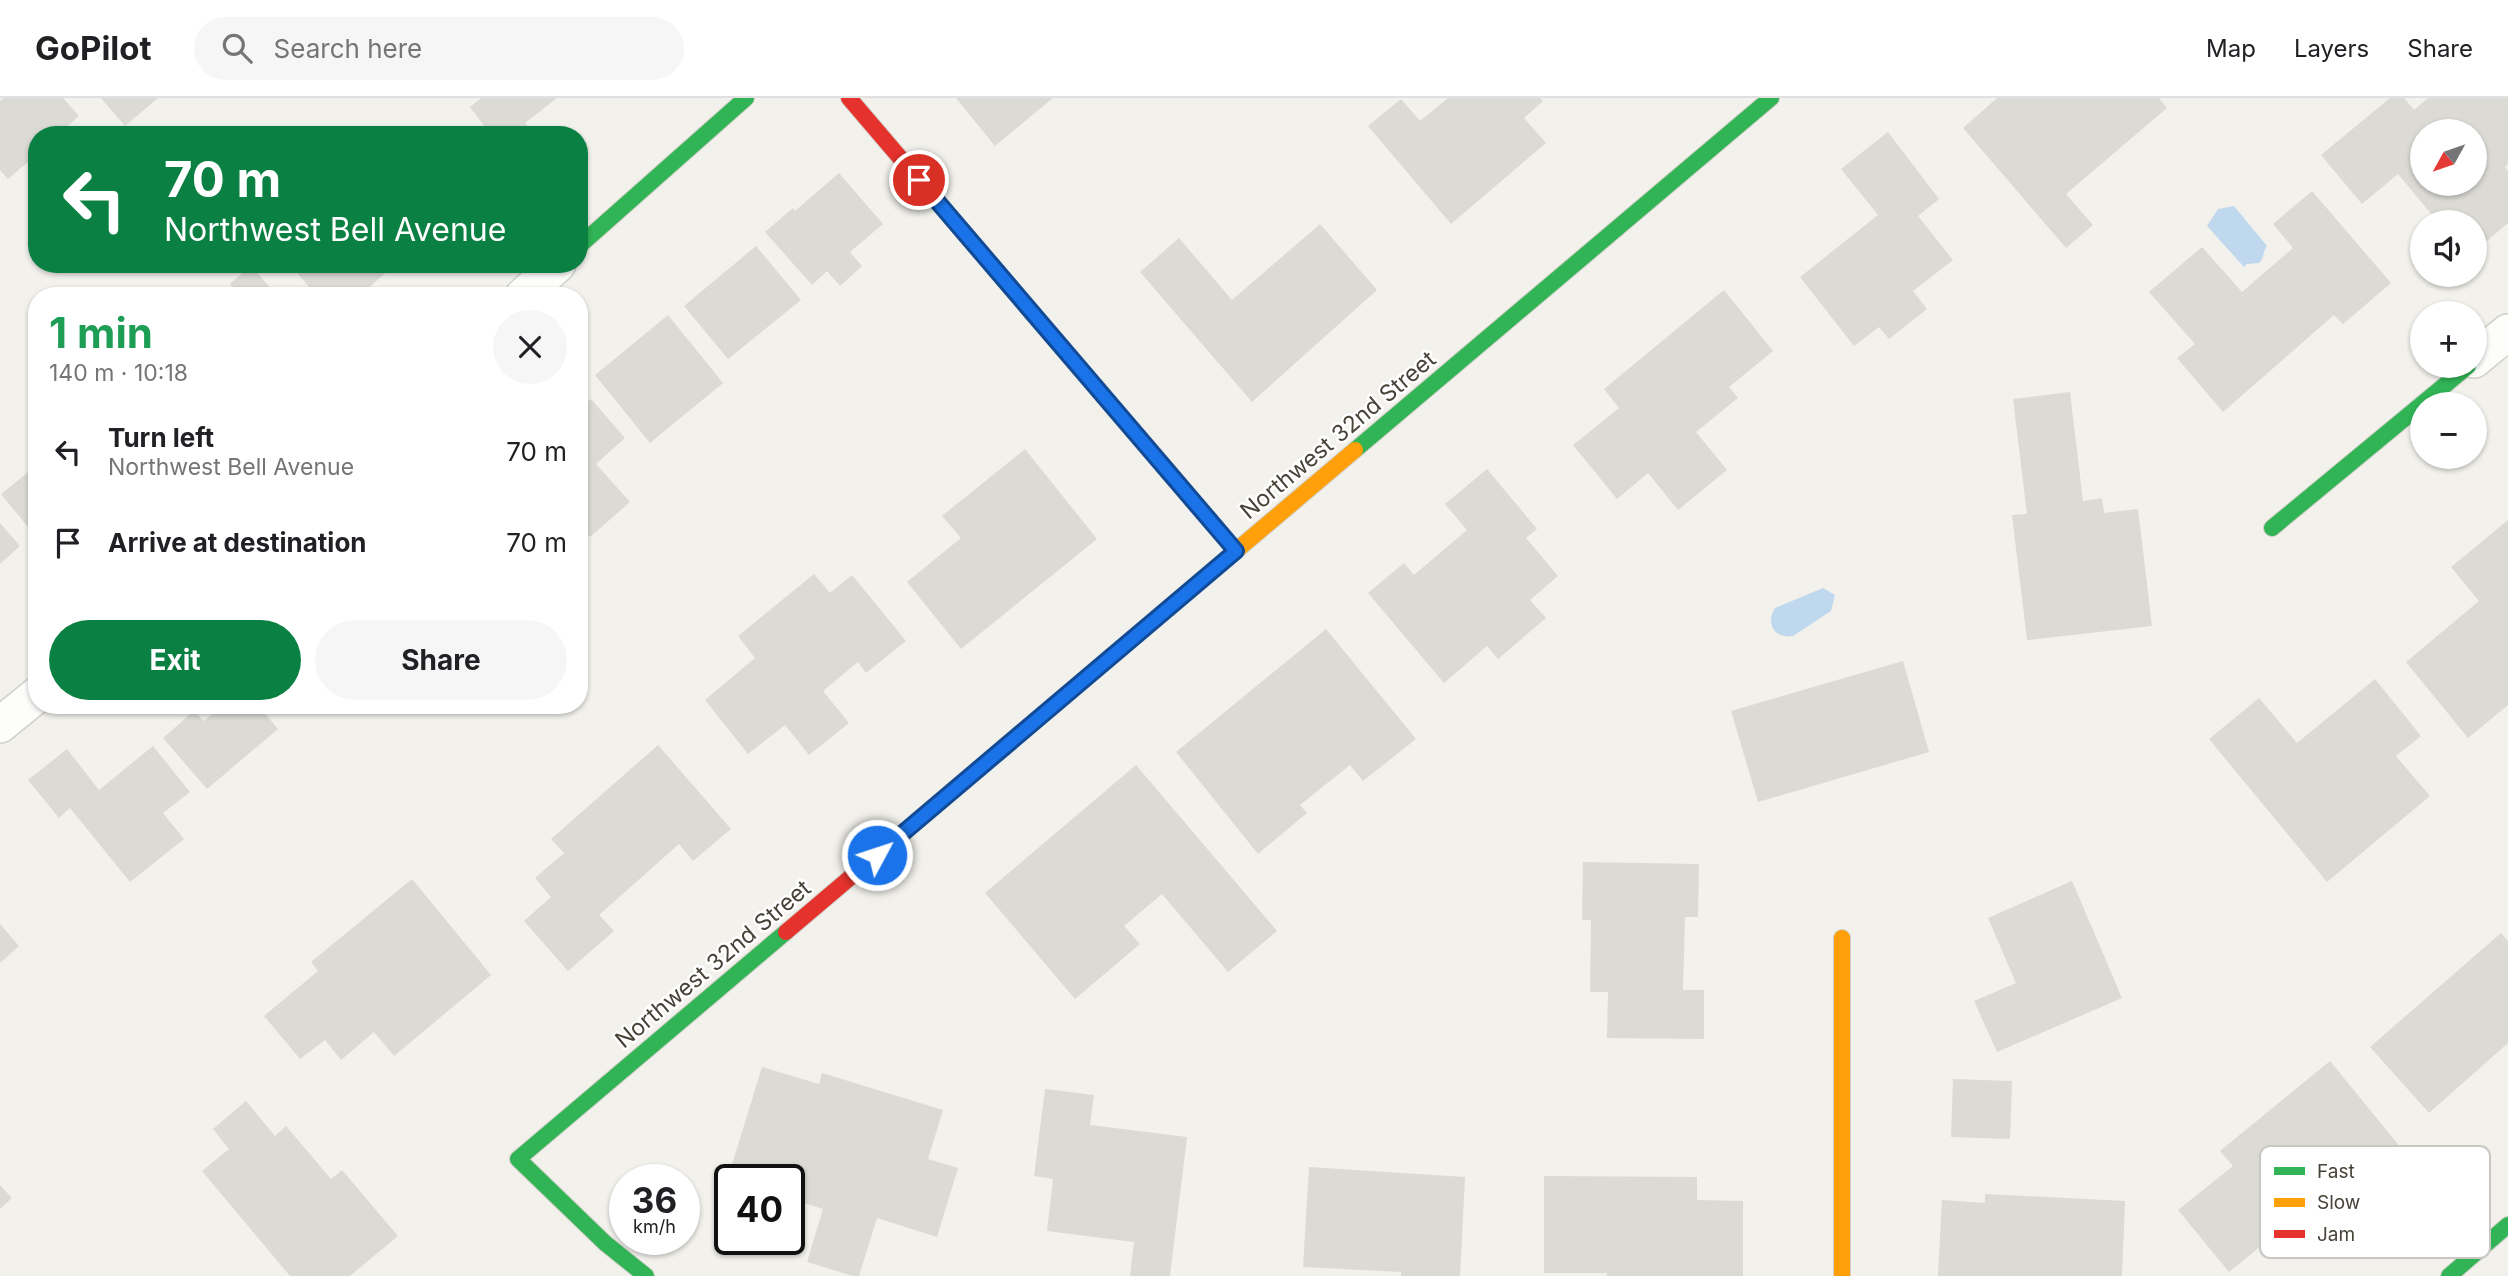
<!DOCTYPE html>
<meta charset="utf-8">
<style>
:root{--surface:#fff;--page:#f6f6f6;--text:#202124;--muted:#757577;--line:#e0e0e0;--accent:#0b8043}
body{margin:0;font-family:Inter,sans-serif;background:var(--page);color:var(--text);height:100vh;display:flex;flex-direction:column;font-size:26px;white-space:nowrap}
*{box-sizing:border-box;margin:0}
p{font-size:23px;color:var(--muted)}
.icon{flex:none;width:38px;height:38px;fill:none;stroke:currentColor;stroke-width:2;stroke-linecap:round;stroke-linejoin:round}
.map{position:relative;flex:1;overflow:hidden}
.details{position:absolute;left:28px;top:189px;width:560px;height:427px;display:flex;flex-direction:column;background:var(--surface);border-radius:28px;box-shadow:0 2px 5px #0004}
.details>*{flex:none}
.banner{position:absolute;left:28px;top:28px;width:560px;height:147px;border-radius:28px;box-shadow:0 2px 5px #0004;background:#0b8043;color:#fff;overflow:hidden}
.needle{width:46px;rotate:230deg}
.fabs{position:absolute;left:2410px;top:21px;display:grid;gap:14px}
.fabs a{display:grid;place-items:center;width:77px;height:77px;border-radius:50%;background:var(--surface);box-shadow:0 2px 5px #0004;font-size:35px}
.speed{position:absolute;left:609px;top:1066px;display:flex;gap:14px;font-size:35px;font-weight:700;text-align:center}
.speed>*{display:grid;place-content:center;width:91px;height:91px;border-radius:50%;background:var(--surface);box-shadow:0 2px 5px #0004;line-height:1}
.speed small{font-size:18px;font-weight:400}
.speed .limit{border:4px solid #111;border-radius:10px;background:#fff;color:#111}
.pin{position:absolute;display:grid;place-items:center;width:60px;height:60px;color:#fff;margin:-30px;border:4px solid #fff;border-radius:50%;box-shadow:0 2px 7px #0007}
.me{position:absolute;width:77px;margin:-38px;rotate:50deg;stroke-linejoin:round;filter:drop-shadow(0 0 5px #0008)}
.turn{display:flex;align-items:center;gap:24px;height:147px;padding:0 21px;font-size:32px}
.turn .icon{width:91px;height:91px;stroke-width:2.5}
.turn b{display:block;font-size:49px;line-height:60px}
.round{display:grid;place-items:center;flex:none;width:74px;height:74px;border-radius:37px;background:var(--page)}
.overview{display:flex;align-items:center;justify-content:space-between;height:119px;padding:0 21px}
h1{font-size:42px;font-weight:700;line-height:52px;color:#1e9e55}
.cta{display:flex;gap:14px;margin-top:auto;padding:14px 21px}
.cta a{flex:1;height:80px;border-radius:42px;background:var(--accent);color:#fff;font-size:28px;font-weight:700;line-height:80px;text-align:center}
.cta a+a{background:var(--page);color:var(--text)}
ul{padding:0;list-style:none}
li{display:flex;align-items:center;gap:21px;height:91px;padding:0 21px}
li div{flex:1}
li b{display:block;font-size:26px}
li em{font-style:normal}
header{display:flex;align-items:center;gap:42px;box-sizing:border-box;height:98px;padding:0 35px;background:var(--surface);border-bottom:2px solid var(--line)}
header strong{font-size:33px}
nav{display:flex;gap:38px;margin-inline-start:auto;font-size:24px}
.search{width:490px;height:63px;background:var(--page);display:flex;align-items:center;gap:18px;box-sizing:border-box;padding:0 24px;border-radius:38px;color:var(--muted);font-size:26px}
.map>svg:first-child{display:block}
</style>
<header>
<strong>GoPilot</strong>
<div class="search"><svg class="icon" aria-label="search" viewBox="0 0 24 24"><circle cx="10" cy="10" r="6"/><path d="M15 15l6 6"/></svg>Search here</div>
<nav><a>Map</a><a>Layers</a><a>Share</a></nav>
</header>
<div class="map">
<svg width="2508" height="1178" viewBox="0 0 2508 1178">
<rect width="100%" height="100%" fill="#f2f1ec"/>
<path fill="#c0d8ed" d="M2234,108L2267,148C2263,152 2265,159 2259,165L2247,166L2244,169L2207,128L2218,111Z
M1823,490L1835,497L1831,513L1793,538C1775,541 1765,526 1775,510Z"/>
<path fill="#dbdad5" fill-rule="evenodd" d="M4,0H63L79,18L58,37H37V56L8,81L0,72V3Z
M101,0H158L125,28Z
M481,0H557L525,25L535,37H491L470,9Z
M956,0H1053L995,48Z
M1448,0H1540L1543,3L1524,20L1546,45L1451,126L1368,28L1401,1L1420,23Z
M1997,0H2159L2167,10L2066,96L2093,127L2066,150L1963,30Z
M2390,0H2404L2414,12L2428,0H2508V66L2505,69L2508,73V125L2474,154V124H2438L2398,76L2362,106L2321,57ZM2422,33H2474V86H2422Z
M1888,34L1939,101L1918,118L1953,162L1913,193L1927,211L1889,241L1879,229L1854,248L1800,179L1878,117L1841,71Z
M839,75L883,126L850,154L862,168L840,188L827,173L812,187L765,134L793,110L795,113Z
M2312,93L2391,185L2343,226L2334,217L2223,314L2177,260L2195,246L2149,194L2202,149L2242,194L2293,150L2273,126Z
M1320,126L1377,192L1252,304L1140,174L1179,140L1232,202Z
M756,148L801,202L728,261L684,208Z
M310,166H395L360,198H317L298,176Z
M251,167L277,198H241L230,186Z
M1724,192L1773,253L1729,289L1738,300L1696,334L1727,372L1678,412L1648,375L1617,401L1573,347L1619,310L1604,291Z
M668,217L723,285L650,345L595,277Z
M2070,294L2083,403L2102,400L2104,415L2138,411L2152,528L2027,542L2012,417L2027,416L2013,301Z
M591,301L625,340L596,366L630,404L590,439L579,427V311Z
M1025,351L1097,441L961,551L907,484L961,440L942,418Z
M37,367V440L1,396Z
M1487,371L1537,431L1526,440L1558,478L1530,502L1546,520L1498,561L1487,548L1444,585L1368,495L1404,465L1414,477L1467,432L1445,406Z
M2508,422V607L2468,640L2406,564L2479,503L2451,469Z
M0,425L20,448L0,466Z
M814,476L830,495L852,477L906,543L866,575L858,564L823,593L849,625L809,657L785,627L748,656L705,602L755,560L738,538Z
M1326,531L1416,641L1363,683L1350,667L1300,707L1307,715L1258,756L1176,654Z
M1903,563L1929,654L1758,704L1731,613Z
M2375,581L2421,638L2396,658L2430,698L2327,784L2209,641L2259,600L2297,645Z
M223,607H258L278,631L207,691L163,640L194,613L204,623Z
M658,647L731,731L693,763L679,746L599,817L614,833L568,873L524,823L551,799L535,780L564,755L551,741Z
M153,648L190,694L163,715L184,741L130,784L70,710L59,720L28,682L67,651L99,692Z
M1136,667L1277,833L1228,874L1162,796L1124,828L1140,846L1075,901L985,795Z
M1583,764L1699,766L1698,819H1685L1683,892H1704V941L1607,940L1608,894H1590L1591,822H1582Z
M412,781L491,877L394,958L374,934L341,962L325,942L300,961L264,918L318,873L311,864Z
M2072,783L2122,900L1997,954L1974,903L2016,885L1988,820Z
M0,826L19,848L0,865Z
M2501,835L2508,843V945L2429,1015L2370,949Z
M2330,963L2419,1072L2309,1162L2283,1130L2229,1174L2178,1112L2233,1068L2220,1053Z
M762,969L819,986L822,975L943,1012L928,1061L958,1070L937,1139L877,1120L859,1178H853L807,1164L823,1111L789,1100V1082H730V1102L722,1099Z
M1953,981L2012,983L2010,1041L1951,1039Z
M1045,991L1094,997L1090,1027L1187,1039L1170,1178H1130L1134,1144L1047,1133L1053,1081L1034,1078Z
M246,1003L275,1038L286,1028L331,1081L342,1072L398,1138L350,1178H290L202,1073L229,1051L213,1031Z
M1309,1069L1465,1079L1460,1178H1401V1174L1303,1169Z
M1544,1078L1697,1079V1102L1743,1103V1178H1607V1175H1544Z
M0,1087L12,1100L0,1111Z
M1985,1096L2125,1103L2122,1178H1938L1942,1102L1985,1105Z"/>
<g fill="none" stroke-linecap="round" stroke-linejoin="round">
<g stroke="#d0cfca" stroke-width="38">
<path id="street" d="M523,198L558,166
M2474,262L2508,234
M0,627L37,597"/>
</g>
<g stroke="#d0cec4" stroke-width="18">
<path id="fast" d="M579,148L746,0
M1113,309L1236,453
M1355,352L1771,0
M2272,430L2468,268
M646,1178L605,1145L518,1061L786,834
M2449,1178L2508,1127"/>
</g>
<g stroke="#d0cec4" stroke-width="18">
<path id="slow" d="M1081,584L1355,352
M1842,840V1178"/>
</g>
<g stroke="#d0cec4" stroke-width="18">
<path id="jam" d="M849,0L1113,309
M786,834L1081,584"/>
</g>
<use href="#street" stroke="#fdfdfc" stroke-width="35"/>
<use href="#fast" stroke="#30b455" stroke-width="16"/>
<use href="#slow" stroke="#ff9f0a" stroke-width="16"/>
<use href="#jam" stroke="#e5322d" stroke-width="16"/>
</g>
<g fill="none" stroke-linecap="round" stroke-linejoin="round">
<g stroke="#114b97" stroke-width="18">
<path id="route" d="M877,757L1236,453L919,82"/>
</g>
<use href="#route" stroke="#1a73e8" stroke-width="12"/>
</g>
<g text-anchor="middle" stroke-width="5" stroke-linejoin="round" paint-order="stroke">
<g font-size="23" fill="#484338" stroke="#fff">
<text transform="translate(1338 337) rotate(-40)" y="8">Northwest 32nd Street</text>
<text transform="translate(713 866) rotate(-40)" y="8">Northwest 32nd Street</text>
</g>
</g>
<rect x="2260" y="1048" width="230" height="112" rx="10" fill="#fff" stroke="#c8c7c3" stroke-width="2"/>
<rect x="2274" y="1069" width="31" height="8" fill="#30b455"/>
<rect x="2274" y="1100" width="31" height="9" fill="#ff9f0a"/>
<rect x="2274" y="1132" width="31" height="8" fill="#e5322d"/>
<g font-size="19" fill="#484338">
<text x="2317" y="1080">Fast</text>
<text x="2317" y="1111">Slow</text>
<text x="2317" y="1143">Jam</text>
</g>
</svg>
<div class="fabs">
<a><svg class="needle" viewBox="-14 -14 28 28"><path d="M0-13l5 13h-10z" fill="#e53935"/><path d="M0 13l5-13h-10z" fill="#757577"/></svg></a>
<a><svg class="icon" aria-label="sound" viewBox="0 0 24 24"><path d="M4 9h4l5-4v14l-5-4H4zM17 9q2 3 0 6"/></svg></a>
<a>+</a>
<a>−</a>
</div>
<div class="speed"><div>36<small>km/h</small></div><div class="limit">40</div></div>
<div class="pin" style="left:919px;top:82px;background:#d93025"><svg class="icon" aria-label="arrive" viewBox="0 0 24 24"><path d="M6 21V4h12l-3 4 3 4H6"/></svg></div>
<svg class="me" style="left:877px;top:757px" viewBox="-20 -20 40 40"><circle r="17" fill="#1a73e8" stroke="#fff" stroke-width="3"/><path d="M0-11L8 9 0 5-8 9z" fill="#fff"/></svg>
<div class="banner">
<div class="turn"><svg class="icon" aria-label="left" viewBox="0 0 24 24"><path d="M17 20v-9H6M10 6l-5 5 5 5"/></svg><div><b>70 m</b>Northwest Bell Avenue</div></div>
</div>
<section class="details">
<div class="overview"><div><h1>1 min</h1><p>140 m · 10:18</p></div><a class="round"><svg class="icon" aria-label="close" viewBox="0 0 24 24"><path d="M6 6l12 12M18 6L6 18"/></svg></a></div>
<ul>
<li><svg class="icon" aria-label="left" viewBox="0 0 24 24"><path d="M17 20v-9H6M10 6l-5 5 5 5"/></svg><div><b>Turn left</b><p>Northwest Bell Avenue</p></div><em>70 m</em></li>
<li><svg class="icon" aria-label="arrive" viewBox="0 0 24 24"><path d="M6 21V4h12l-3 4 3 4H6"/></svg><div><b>Arrive at destination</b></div><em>70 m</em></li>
</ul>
<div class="cta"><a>Exit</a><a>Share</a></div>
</section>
</div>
